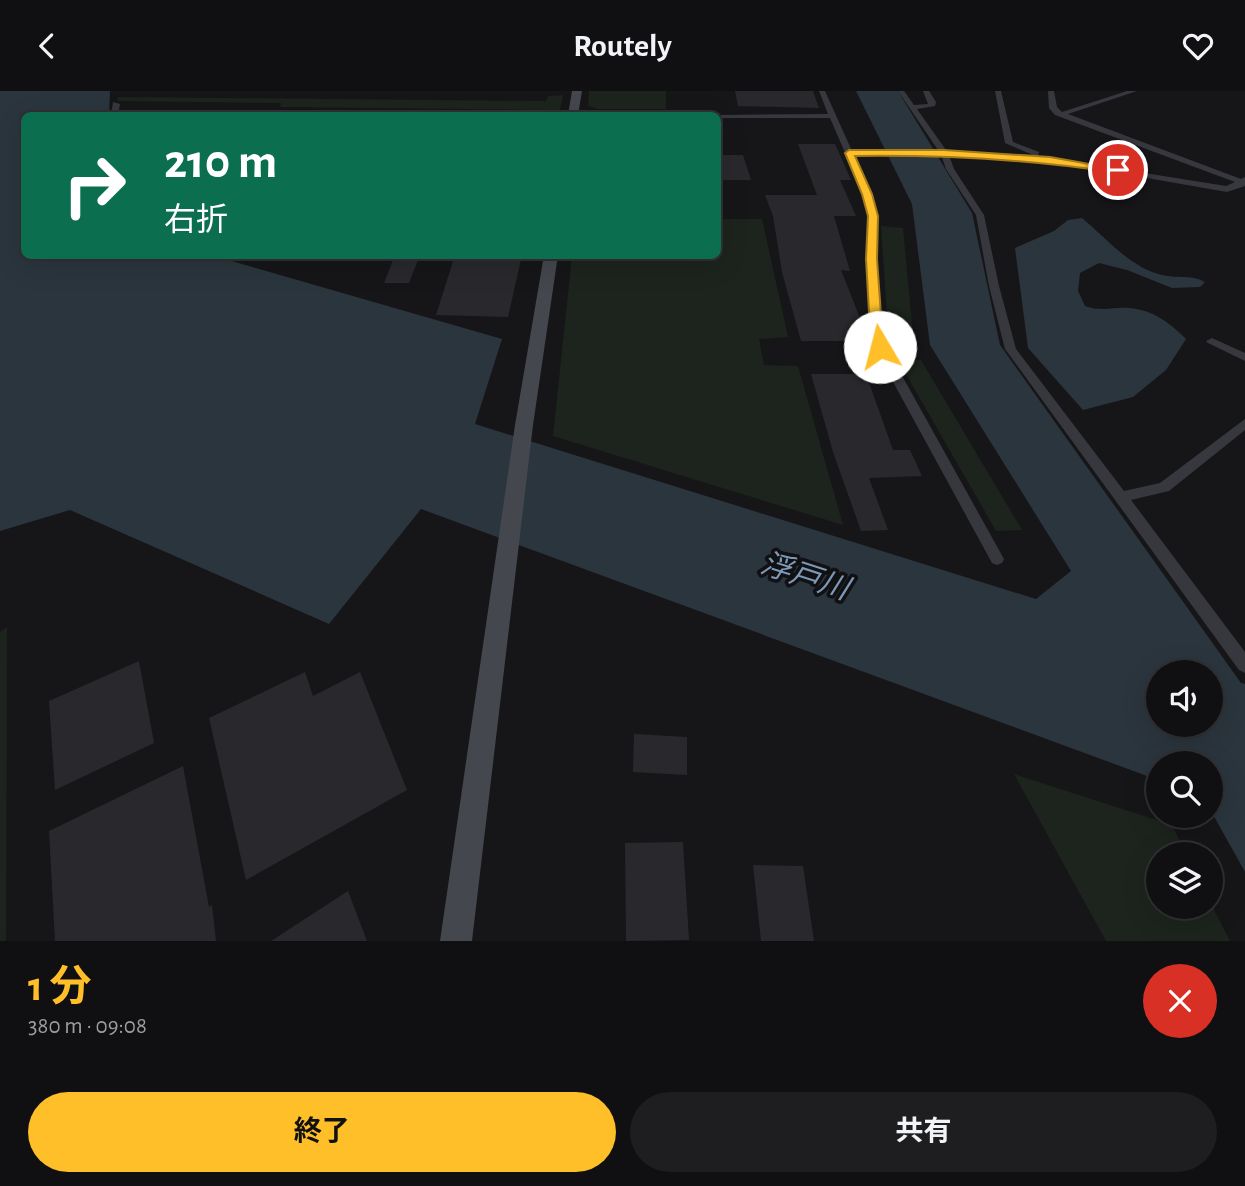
<!DOCTYPE html>
<html lang="ja">
<meta charset="utf-8">
<style>
:root{--surface:#101013;--page:#1e1e21;--text:#f1f3f6;--muted:#9c9da0;--line:#303033;--accent:#febf29}
body{margin:0;font-family:"Alegreya Sans","Noto Sans JP",sans-serif;background:var(--page);color:var(--text);height:100vh;display:flex;flex-direction:column;font-size:26px;white-space:nowrap}
*{box-sizing:border-box;margin:0}
p{font-size:23px;color:var(--muted)}
.icon{flex:none;width:38px;height:38px;fill:none;stroke:currentColor;stroke-width:2;stroke-linecap:round;stroke-linejoin:round}
.map{position:relative;height:850px;overflow:hidden}
.drawer{display:flex;flex-direction:column;background:var(--surface);flex:1}
.drawer>*{flex:none}
.guide{position:absolute;left:21px;top:21px;width:700px;height:147px;border-radius:10px;box-shadow:0 7px 28px #0002,0 0 0 2px var(--line);background:#0b6e4f;color:#fff;overflow:hidden}
.fabs{position:absolute;left:1146px;top:569px;display:grid;gap:14px}
.fabs a{display:grid;place-items:center;width:77px;height:77px;border-radius:50%;background:var(--surface);box-shadow:0 7px 28px #0002,0 0 0 2px var(--line);font-size:35px}
.pin{position:absolute;display:grid;place-items:center;width:60px;height:60px;color:#fff;margin:-30px;border:4px solid #fff;border-radius:50%;box-shadow:0 2px 7px #0007}
.me{position:absolute;width:77px;margin:-38px;rotate:352deg;stroke-linejoin:round;filter:drop-shadow(0 0 5px #0008)}
.turn{display:flex;align-items:center;gap:24px;height:147px;padding:0 28px;font-size:32px}
.turn .icon{width:91px;height:91px;stroke-width:2.5}
.turn b{display:block;font-size:49px;line-height:60px}
.round{display:grid;place-items:center;flex:none;width:74px;height:74px;border-radius:37px;background:var(--page)}
.summary{display:flex;align-items:center;justify-content:space-between;height:119px;padding:0 28px}
h1{font-size:42px;font-weight:700;line-height:52px;color:var(--accent)}
.cta{display:flex;gap:14px;margin-top:auto;padding:14px 28px}
.cta a{flex:1;height:80px;border-radius:42px;background:var(--accent);color:#111;font-size:28px;font-weight:700;line-height:80px;text-align:center}
.cta a+a{background:var(--page);color:var(--text)}
header{display:flex;justify-content:space-between;align-items:center;height:91px;padding:0 28px;background:var(--surface);font-size:32px;font-weight:700}
.map>svg:first-child{display:block}
</style>
<header><svg class="icon" aria-label="back" viewBox="0 0 24 24"><path d="M15 5l-7 7 7 7"/></svg>Routely<svg class="icon" aria-label="heart" viewBox="0 0 24 24"><path d="M12 20l-8-8c-3-5 5-10 8-4 3-6 11-1 8 4z"/></svg></header>
<div class="map">
<svg width="1245" height="850" viewBox="0 0 1245 850">
<rect width="100%" height="100%" fill="#161619"/>
<path fill="#1c241d" d="M589,0H666V18H597L588,15Z
M563,4L559,24H546L547,19L280,16L281,12L118,10L117,6L546,10L548,5Z
M718,128H762L788,246L759,248L764,274L798,275L843,434L553,345L572,165L718,164Z
M881,135L903,137L913,244L888,238Z
M921,269L1022,439L996,440L899,271Z
M7,536L6,850H0V541Z
M1014,683L1172,734L1186,763H1158V816H1211V813L1230,850H1106Z"/>
<path fill="#2b353d" fill-rule="evenodd" d="M0,0H110L109,24H24V164L214,165L502,248L475,333L1036,508L1071,480L930,254L912,113L856,0H898L972,122L1000,254L1241,592L1245,593V781L1211,720V672H1158V689L421,418L329,533L70,419L0,440ZM1158,581H1211V634H1158Z
M1082,127C1106,147 1131,177 1162,184C1177,188 1190,183 1205,191L1200,196L1172,197L1127,179L1099,172L1080,182L1078,200L1085,215C1101,221 1113,216 1129,217C1153,219 1169,231 1186,248L1166,279L1133,306L1083,319L1028,257L1015,157L1054,140L1068,129Z"/>
<path fill="#29292d" d="M735,0H813L819,17L738,15Z
M798,53H835L851,89H840L856,125H834L850,180L841,179L869,250H801L782,181L773,125L765,104H817Z
M718,64H743L751,89H723Z
M395,164H420L409,192H384Z
M455,164H522L508,226L436,224Z
M811,283H866L893,359H910L922,385L869,387L888,439L861,440L833,361Z
M139,570L154,652L55,699L49,610Z
M305,581L313,605L360,581L407,699L246,789L209,627Z
M634,643L687,646V684L633,681Z
M183,675L209,816L212,814L216,850H55L49,740Z
M683,751L689,849L626,850L625,752Z
M753,774L803,775L814,850H761Z
M348,800L367,850H271Z"/>
<g fill="none" stroke-linecap="round" stroke-linejoin="round">
<path fill="#37383e" fill-rule="evenodd" d="M819,0H825L852,60L938,59L898,0H904L914,14L928,13L923,0H929L936,11L935,15L917,18L946,59L1033,64L1005,52L995,0H1001L1013,51L1039,61L1038,65L1226,95L1235,91L1055,24L1049,17L1048,0H1054L1057,16L1062,21L1127,0H1137L1068,23L1241,88L1245,86V95L1227,101L1050,70L949,64L954,78L984,124L999,195L1016,258L1124,400L1160,392L1245,328V339L1169,400L1131,409L1245,561V582L1239,579L1005,258L989,195L976,124L946,78L941,63L854,64L871,103L877,125V168L881,238L886,256L1004,468L1002,472L997,474L992,472L874,256L871,238L867,168L869,125L863,103L830,27H718V24H715L828,23Z
M113,11L120,13L118,24H111Z
M573,22H656L660,24H570Z
M1212,247L1245,262V270L1208,252L1206,250Z"/>
<path fill="#45474e" fill-rule="evenodd" d="M572,0H582L578,24H568Z
M544,164H558L533,334L472,850H440L515,334Z"/>
</g>
<path fill="#febf29" stroke="#a57c1b" stroke-width="2" d="M849,59H944L1050,66L1123,79L1118,82C1030,68 944,64 855,65L872,103L878,125L877,168L882,238L886,256L880,260L874,256L870,238L866,168L868,125L862,103L845,62Z"/>
<g text-anchor="middle" stroke-width="7" stroke-linejoin="round" paint-order="stroke">
<g font-size="30" font-style="italic" fill="#7c99b7" stroke="#111114">
<text transform="translate(805 485) rotate(18)" y="10">浮戸川</text>
</g>
</g>
</svg>
<div class="fabs">
<a><svg class="icon" aria-label="sound" viewBox="0 0 24 24"><path d="M4 9h4l5-4v14l-5-4H4zM17 9q2 3 0 6"/></svg></a>
<a><svg class="icon" aria-label="search" viewBox="0 0 24 24"><circle cx="10" cy="10" r="6"/><path d="M15 15l6 6"/></svg></a>
<a><svg class="icon" aria-label="layers" viewBox="0 0 24 24"><path d="M12 4l9 5-9 5-9-5zM3 14l9 5 9-5"/></svg></a>
</div>
<div class="pin" style="left:1118px;top:79px;background:#d93025"><svg class="icon" aria-label="arrive" viewBox="0 0 24 24"><path d="M6 21V4h12l-3 4 3 4H6"/></svg></div>
<svg class="me" style="left:880px;top:256px" viewBox="-20 -20 40 40"><circle r="19" fill="#fff"/><path d="M0-13L10 11 0 6-10 11z" fill="#febf29"/></svg>
<div class="guide">
<div class="turn"><svg class="icon" aria-label="right" viewBox="0 0 24 24"><path d="M7 20v-9h11M14 6l5 5-5 5"/></svg><div><b>210 m</b>右折</div></div>
</div>
</div>
<section class="drawer">
<div class="summary"><div><h1>1 分</h1><p>380 m · 09:08</p></div><a class="round" style="background:#d93025;color:#fff"><svg class="icon" aria-label="close" viewBox="0 0 24 24"><path d="M6 6l12 12M18 6L6 18"/></svg></a></div>
<div class="cta"><a>終了</a><a>共有</a></div>
</section>
